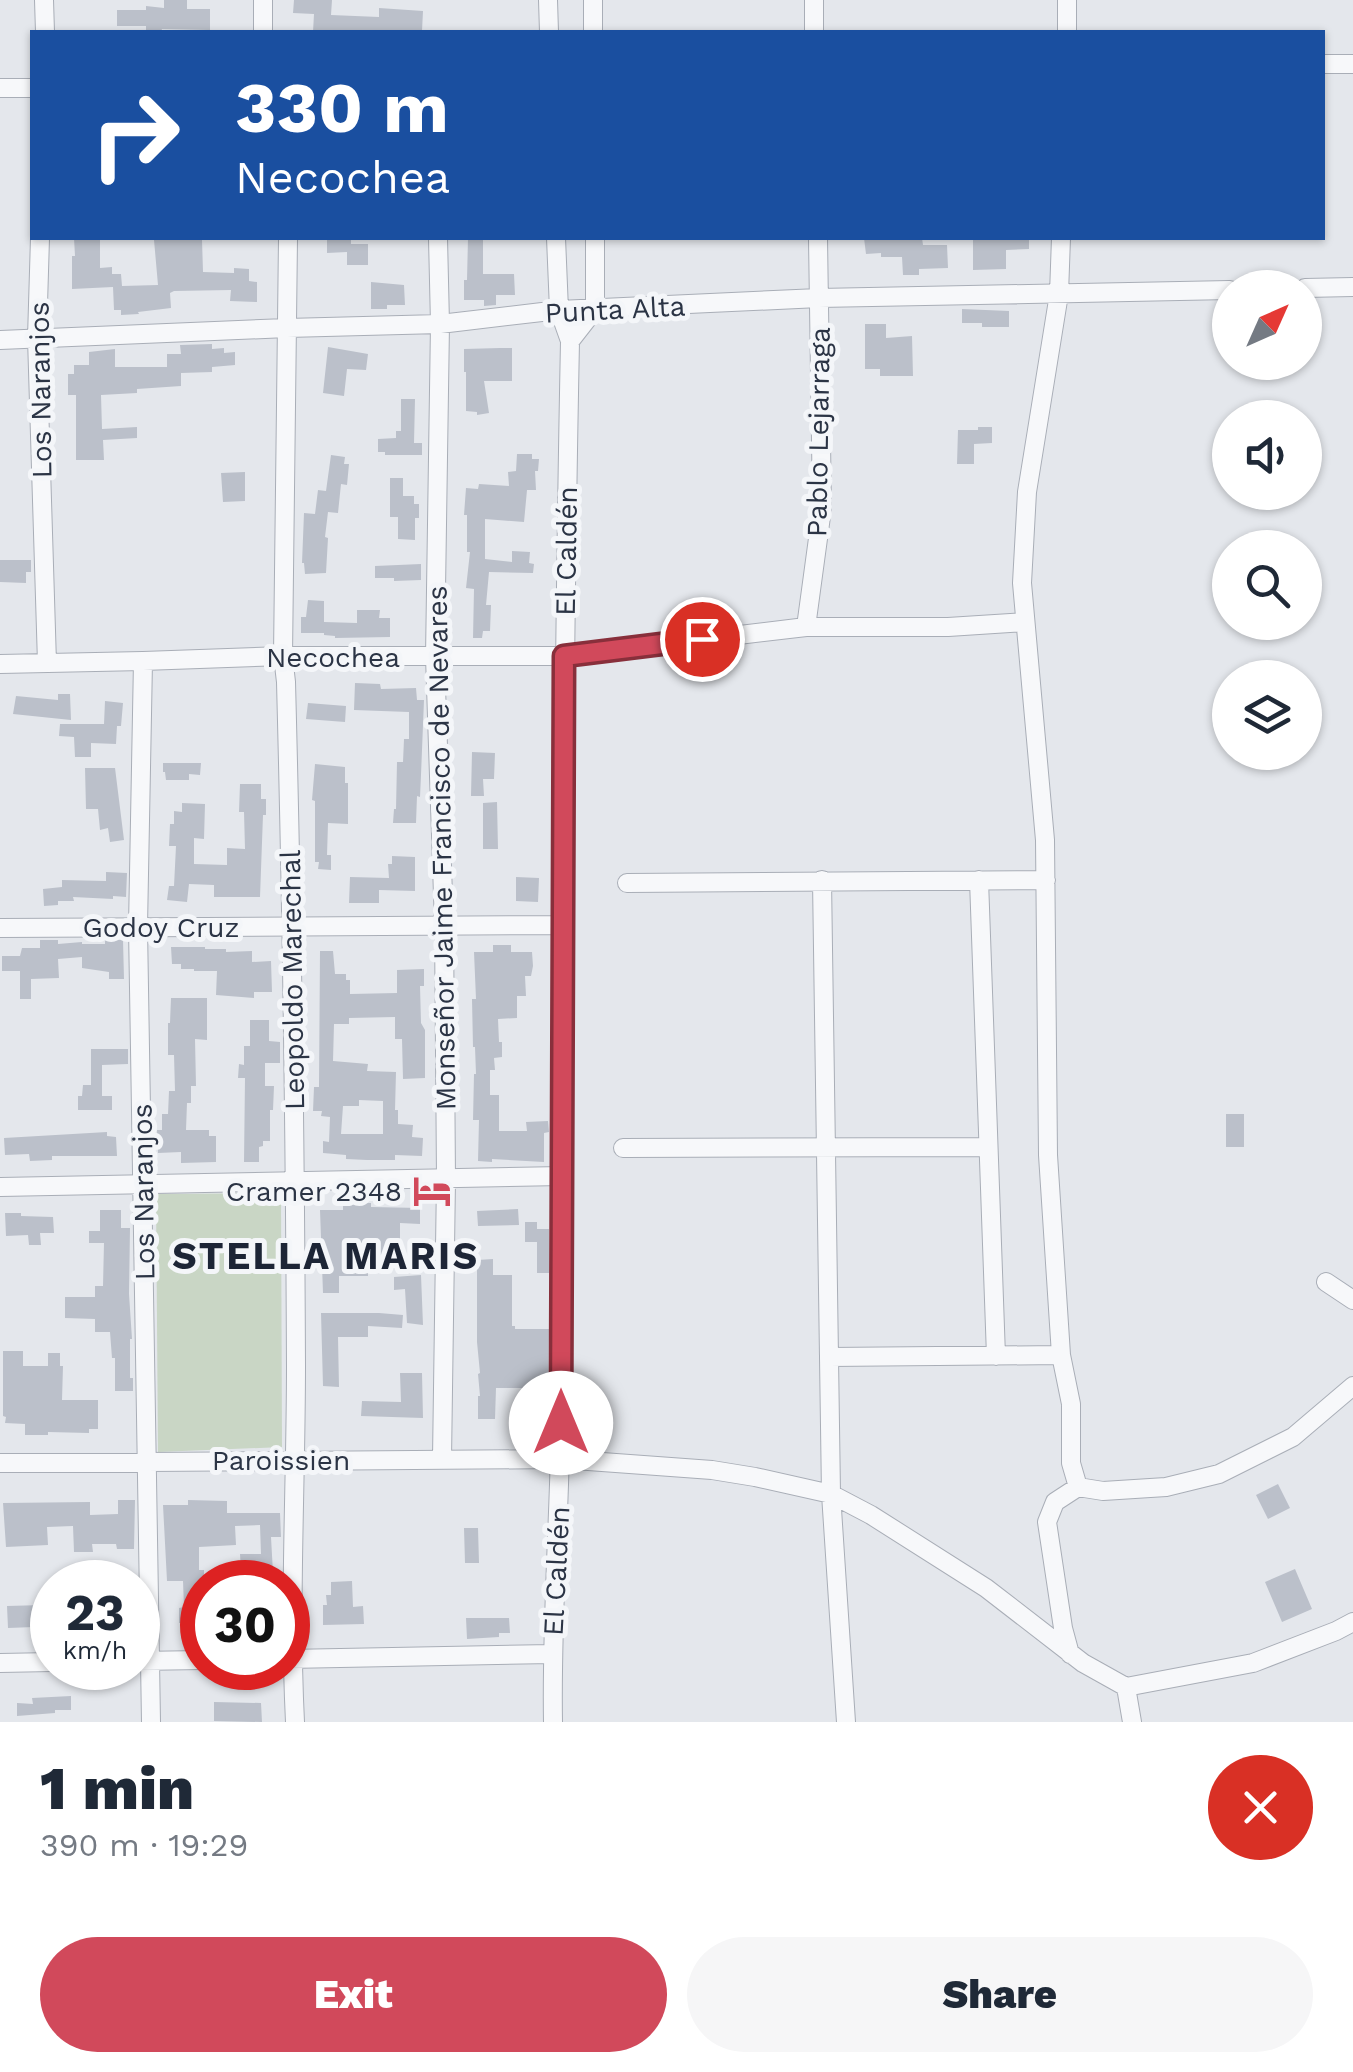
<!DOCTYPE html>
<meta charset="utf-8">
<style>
:root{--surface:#fff;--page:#f6f6f7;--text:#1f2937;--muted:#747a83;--accent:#d1495b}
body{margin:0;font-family:"Work Sans",sans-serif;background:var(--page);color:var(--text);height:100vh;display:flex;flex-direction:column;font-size:38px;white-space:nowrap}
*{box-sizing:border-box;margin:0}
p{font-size:32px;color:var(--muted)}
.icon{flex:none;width:55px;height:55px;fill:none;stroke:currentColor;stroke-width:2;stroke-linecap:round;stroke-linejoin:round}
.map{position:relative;height:1722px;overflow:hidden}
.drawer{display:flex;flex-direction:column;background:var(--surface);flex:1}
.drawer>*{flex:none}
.top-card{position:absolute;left:30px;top:30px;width:1295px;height:210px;border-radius:0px;box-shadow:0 2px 8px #0004;background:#1a4fa0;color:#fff;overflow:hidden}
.needle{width:65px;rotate:45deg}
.tools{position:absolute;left:1212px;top:270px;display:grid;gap:20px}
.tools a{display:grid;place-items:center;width:110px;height:110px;border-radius:50%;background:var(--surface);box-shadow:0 2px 8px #0004;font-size:50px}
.speed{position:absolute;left:30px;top:1560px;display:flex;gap:20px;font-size:50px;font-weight:700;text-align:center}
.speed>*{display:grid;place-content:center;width:130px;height:130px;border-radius:50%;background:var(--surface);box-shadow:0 2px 8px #0004;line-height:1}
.speed small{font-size:25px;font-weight:400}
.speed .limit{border:15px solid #d22;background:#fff;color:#111}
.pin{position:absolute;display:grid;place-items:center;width:85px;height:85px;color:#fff;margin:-42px;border:5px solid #fff;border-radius:50%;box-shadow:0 2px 10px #0007}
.me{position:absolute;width:110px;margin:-55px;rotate:0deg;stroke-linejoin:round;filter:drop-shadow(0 0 8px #0008)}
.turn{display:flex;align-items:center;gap:35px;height:210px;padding:0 40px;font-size:45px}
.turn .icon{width:130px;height:130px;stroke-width:2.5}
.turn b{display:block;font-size:70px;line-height:85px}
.round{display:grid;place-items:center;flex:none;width:105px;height:105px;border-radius:52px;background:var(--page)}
.overview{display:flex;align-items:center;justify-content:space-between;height:170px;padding:0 40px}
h1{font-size:60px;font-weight:800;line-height:75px}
.action{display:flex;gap:20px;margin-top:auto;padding:20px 40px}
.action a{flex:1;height:115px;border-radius:60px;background:var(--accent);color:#fff;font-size:40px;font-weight:800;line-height:115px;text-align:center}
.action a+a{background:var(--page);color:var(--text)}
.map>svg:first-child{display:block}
</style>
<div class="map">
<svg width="1353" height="1722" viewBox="0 0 1353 1722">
<rect width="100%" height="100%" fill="#e4e7ec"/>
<path fill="#c9d6c5" d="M281,1193L282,1447L158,1452L156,1194Z"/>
<path fill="#bbc0ca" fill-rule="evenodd" d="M164,0H187V9H210V30L162,29L161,32H146V26H117V10H146V6L164,8Z
M294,0H332L331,15L379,17V8L423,11L422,31L313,32L314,14L293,13Z
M74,238H100V268L112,267V274H121L122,286L158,285L154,240H173V238H195V240H202L203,272L234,273V268L249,269V281L257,282V302L230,301L231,290L174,291L170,293L171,308L138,312L139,314L121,315V310H114L113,287L72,289V256H75Z
M327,238H351V244H368V265H347V252L327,253Z
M468,238H483V274H514L515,295H496V305L484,306V300H464V280H467Z
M864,238H922L923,245H947L948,268L919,269V275H903L902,257H881V253L866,254Z
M973,238H1029V249L1006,250V269L973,270Z
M371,282L404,285L405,305H387V309H371Z
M962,309L1009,311V327H982V323H962Z
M865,324H886V338L912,336L913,376H880V369H865Z
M212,344V349L224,348V353L235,352V365L212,367V372L181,373V386L137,389V393L101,395L102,429L137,427V438L103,440L104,460H76V395H68V374H74V365H89V352L115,349V367H167V354H181L180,345Z
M328,347L368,354L366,370L347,369L344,396L323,393Z
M500,348H512V381H484L489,413L477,415V412L466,411V372H464V349Z
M401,399H415L414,443H422V455H385V452H378V439L396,438V431H401Z
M978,427H992V443L974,444V464H957L958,430H978Z
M517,454H532V459H539L538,471H535L536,490H527L524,522L485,519V559L512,562V551L530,552L529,563L534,564L533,573L489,572L486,605H491L490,631H483L482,638H473L474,589L466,588L470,552H467V515H464L466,488L478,489L479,484L509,486L508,472L516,471Z
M331,455L345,457L344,464H349L347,485L341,484L338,513L328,512L325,537L328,538L326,573L305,574L304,563H302L304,513L315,514L318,490L326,491Z
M245,472V501L223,502L221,473Z
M390,478H403V496H414V504H419V518H415V540L398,539V517H390Z
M0,560H31V572H26V583L0,582Z
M421,564V580L394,581V578H375V566Z
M308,600L324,601V622L357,623V610H380L379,618H390V637L335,638V636L324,635V633H301V617H306Z
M355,683L380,684L381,689L416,688L417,700H424L421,775L420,797L417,796L416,823H393L394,809H396L397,762H403L404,739H409V712L354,710Z
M58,694H70L71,720L13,714L16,696L58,700Z
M105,701L123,703L121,726H117L116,744L91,743V757H75L74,737L59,736L60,724H104Z
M308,703L346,706L345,722L306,719Z
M472,752L495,753L494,779H483L484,796H471Z
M163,763H201L200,775L189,774V780H166L165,772H163Z
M315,764L345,767V783H348V824L328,823L327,855H331V870L318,869L319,862H315V801L312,800Z
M85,768H115L124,840L110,842L108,828L100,830L98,809H86Z
M240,784H261V799H266V815H263L260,897H214V885L189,884L187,902L167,900L169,886H174L176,846H169L170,824H174V811L182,812V803L205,804L204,839L194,838V864L227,865V848L245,849L244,812H239Z
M497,802L498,849H483V803Z
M392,856L415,857V891L379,890V903H349L350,877L389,878L388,864H392Z
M106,872L127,873L126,897L113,896V899L73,897L74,901H58V905L44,906L43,889L62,887V880L106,881Z
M516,877L539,878L538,902L516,901Z
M40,940H58V944L82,942V944H105V940H123L124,979H109V972L82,968V957L58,959L59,978L31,979V999H20V971H2V956H20L22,948H40Z
M493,945H511V952H532L533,966L531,976H525L526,996H517V1018L498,1019L499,1042H502V1057L494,1058L495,1070H490V1095H499V1131H527L526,1122L548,1121L549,1132L544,1133V1162L492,1159V1162L478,1161L479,1120H473L474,1074H476L475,1047H473L472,999H476L474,952H493Z
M171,947H205V949H226V952L252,951V962L271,961L272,992H254V998L216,995L217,971H194V969H181V964H172Z
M320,951H333L335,974H346V980H350V994L397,993V970L424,969V986H420L421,1023L425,1030V1078L403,1079L402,1039H395V1017L349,1018V1024H334L333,1061L368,1064L367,1071L396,1072L395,1110H398V1124L413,1125L412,1137L423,1138L422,1156L395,1155V1160H367L346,1159V1155L323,1153V1141L329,1142L330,1117L321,1116L322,1111H313L314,1087H319ZM359,1100L383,1101V1134H341L343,1106H359Z
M171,998H207V1040L195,1039L196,1086H191V1103H187L186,1130H209V1136H216V1162L181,1163V1152L158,1153L157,1130H162V1114H168L169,1091H175L174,1055H168V1023H170Z
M250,1020H269V1041L280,1042V1063H265V1086H274L273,1110H270V1141H263V1146L259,1147V1162H244L245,1078H238L239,1064L244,1065V1046H250Z
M91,1049H128V1064L102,1065V1096H112V1110H78V1096H82L83,1085H91Z
M1226,1114H1244V1147H1226Z
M107,1132V1136L116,1137L117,1156H52V1160L30,1161L29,1154L5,1155L4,1138Z
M343,1202L371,1203V1207L420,1208V1224L400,1223V1255H368V1276H339V1293H323L320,1210H343Z
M518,1209L519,1225L478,1226L477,1211Z
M100,1210H121V1228H130L129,1294L132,1339H130V1378H133V1391H115V1358H112L110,1332H95V1319L65,1318V1297H95V1286H103L104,1243H89V1231H100Z
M5,1213H21V1216L53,1217L54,1233H40L41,1245H29L28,1235L6,1236Z
M525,1222H537V1229H549V1273H537V1242H525Z
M493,1259V1275H512V1326H515V1329H549L548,1423H529L530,1388H496L495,1419H478V1396H480L478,1374L480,1373L477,1342V1260Z
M421,1275L423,1325L407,1323L405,1289L394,1290V1277Z
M321,1313H379L403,1315L402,1328L368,1326V1337H338L339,1387L323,1386Z
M3,1351H23V1366H48V1353H60V1366H63L62,1400H98V1429H89V1433L48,1432V1435H25V1424L5,1423L6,1417L3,1416Z
M400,1373H422L423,1418L361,1416L362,1401L401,1402Z
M1278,1484L1290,1508L1268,1519L1256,1495Z
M118,1500H135L134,1549H117L116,1544H92L93,1552H74L73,1526L47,1527L48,1545L6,1547L3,1503L90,1502V1515L118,1514Z
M188,1500L227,1501V1513H280L281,1537H271L273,1573L271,1574L272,1582H253L252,1570L241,1571L240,1554H261L260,1525L235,1526L236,1545L199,1547V1570H204V1582H199L202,1623H179V1608L184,1607L183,1581H167L163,1505H188Z
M464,1528H478L479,1563H465Z
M1295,1569L1312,1609L1282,1622L1265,1582Z
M352,1581L353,1607L363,1606L364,1624L323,1625V1605H327L326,1595H331V1582Z
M43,1605L44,1617H52V1639L34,1627L8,1628L7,1606Z
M466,1618H509L510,1633H499V1637L467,1639Z
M71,1696V1710H55V1713L17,1716V1703L33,1704L32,1698Z
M214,1702L261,1703L262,1722L214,1721Z"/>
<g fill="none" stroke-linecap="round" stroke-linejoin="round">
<g stroke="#a9aeb7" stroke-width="20">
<path id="street" d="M44,0L45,32
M263,0V32
M548,0L549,32
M593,0V32
M814,0V32
M1067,32V0
M1322,64H1353
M0,88H32
M40,238L37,338L47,663
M288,238L283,656L286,682C292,910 295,1138 296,1365C296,1484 289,1603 295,1722
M438,238L440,324L435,657L444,925L446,1179L442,1459
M1061,238L1059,294L1027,492L1022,583L1045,840L1048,1155L1061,1355L1071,1404V1463L1078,1487L1055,1502L1047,1522L1063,1628L1070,1654
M1305,288L1353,287
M0,340L287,328L440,324L559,310L819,298L1230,290
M570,341L595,309V238
M806,627L822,509L818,238
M143,661L138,927L151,1722
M0,664L143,661L283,656H564L806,627H948L1025,622
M822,880L831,1494L846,1722
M979,880L996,1356
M627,883L1046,880
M0,928L563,925
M623,1148L988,1147
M0,1187L562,1176
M1326,1282L1353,1300
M829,1357L1061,1355
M0,1463L561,1459L712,1470L755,1477L831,1494L871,1515L986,1588L1083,1663L1126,1687L1253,1663L1336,1631L1353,1622
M1078,1487L1103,1491L1166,1487L1219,1474L1293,1437L1353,1386
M288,1659L552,1654
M138,1661L202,1660
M0,1663L52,1662
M1126,1687L1132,1722
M553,1722C551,1611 561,1501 561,1390C562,1040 563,690 570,341L559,310L556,238"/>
</g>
<use href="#street" stroke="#f7f8fa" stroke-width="18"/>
</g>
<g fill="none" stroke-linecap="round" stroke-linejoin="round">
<g stroke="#882f3b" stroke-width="25">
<path id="route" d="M561,1423L564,656L702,639"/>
</g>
<use href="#route" stroke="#d1495b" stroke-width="18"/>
</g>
<defs>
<g id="hotel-bare" transform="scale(3)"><path d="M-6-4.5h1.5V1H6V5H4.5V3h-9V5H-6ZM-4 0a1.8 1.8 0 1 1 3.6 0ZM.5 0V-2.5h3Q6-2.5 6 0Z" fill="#d1495b" stroke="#f4f6f9" stroke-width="2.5" paint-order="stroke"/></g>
</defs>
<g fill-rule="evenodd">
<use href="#hotel-bare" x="432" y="1191"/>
</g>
<g text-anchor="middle" stroke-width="10" stroke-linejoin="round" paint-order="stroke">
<g font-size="28" fill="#2b3445" stroke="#f4f6f9">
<text transform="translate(615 309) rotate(-3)" y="10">Punta Alta</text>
<text transform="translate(40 390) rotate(-91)" y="10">Los Naranjos</text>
<text transform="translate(818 432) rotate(-89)" y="10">Pablo Lejarraga</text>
<text transform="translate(566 551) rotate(-89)" y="10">El Caldén</text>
<text x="333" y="667">Necochea</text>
<text transform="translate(441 848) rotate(-91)" y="10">Monseñor Jaime Francisco de Nevares</text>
<text x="161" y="937">Godoy Cruz</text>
<text transform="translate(292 980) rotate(-91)" y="10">Leopoldo Marechal</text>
<text transform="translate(143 1192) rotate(-91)" y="10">Los Naranjos</text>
<text x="281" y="1470">Paroissien</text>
<text transform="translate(556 1571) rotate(-87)" y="10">El Caldén</text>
</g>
<g font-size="28" fill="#2b3445" stroke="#f4f6f9" text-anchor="end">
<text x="402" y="1201">Cramer 2348</text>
</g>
<g font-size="38" font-weight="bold" letter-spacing="2.5" fill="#1d2536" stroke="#f4f6f9">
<text x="326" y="1269">STELLA MARIS</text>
</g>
</g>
</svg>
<div class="tools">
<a><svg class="needle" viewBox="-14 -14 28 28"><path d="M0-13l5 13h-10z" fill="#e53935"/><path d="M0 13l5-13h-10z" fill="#747a83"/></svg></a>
<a><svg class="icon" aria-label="sound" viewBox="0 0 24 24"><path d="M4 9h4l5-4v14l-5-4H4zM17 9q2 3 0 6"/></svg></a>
<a><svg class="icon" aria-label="search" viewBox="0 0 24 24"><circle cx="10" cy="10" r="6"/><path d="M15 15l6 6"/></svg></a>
<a><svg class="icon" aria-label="layers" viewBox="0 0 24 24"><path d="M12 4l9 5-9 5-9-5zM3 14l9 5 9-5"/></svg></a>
</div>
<div class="speed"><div>23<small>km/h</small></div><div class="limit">30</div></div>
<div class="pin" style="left:702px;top:639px;background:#d93025"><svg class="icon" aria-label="arrive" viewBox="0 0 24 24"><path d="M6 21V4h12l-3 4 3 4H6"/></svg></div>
<svg class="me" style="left:561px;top:1423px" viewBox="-20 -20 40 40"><circle r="19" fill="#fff"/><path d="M0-13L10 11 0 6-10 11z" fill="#d1495b"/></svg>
<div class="top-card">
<div class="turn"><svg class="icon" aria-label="right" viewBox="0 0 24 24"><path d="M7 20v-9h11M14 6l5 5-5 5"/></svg><div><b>330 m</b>Necochea</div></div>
</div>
</div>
<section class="drawer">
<div class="overview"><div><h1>1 min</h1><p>390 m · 19:29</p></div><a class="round" style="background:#d93025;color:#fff"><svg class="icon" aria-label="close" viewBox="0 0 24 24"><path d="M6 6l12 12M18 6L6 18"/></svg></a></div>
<div class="action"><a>Exit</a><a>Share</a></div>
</section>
